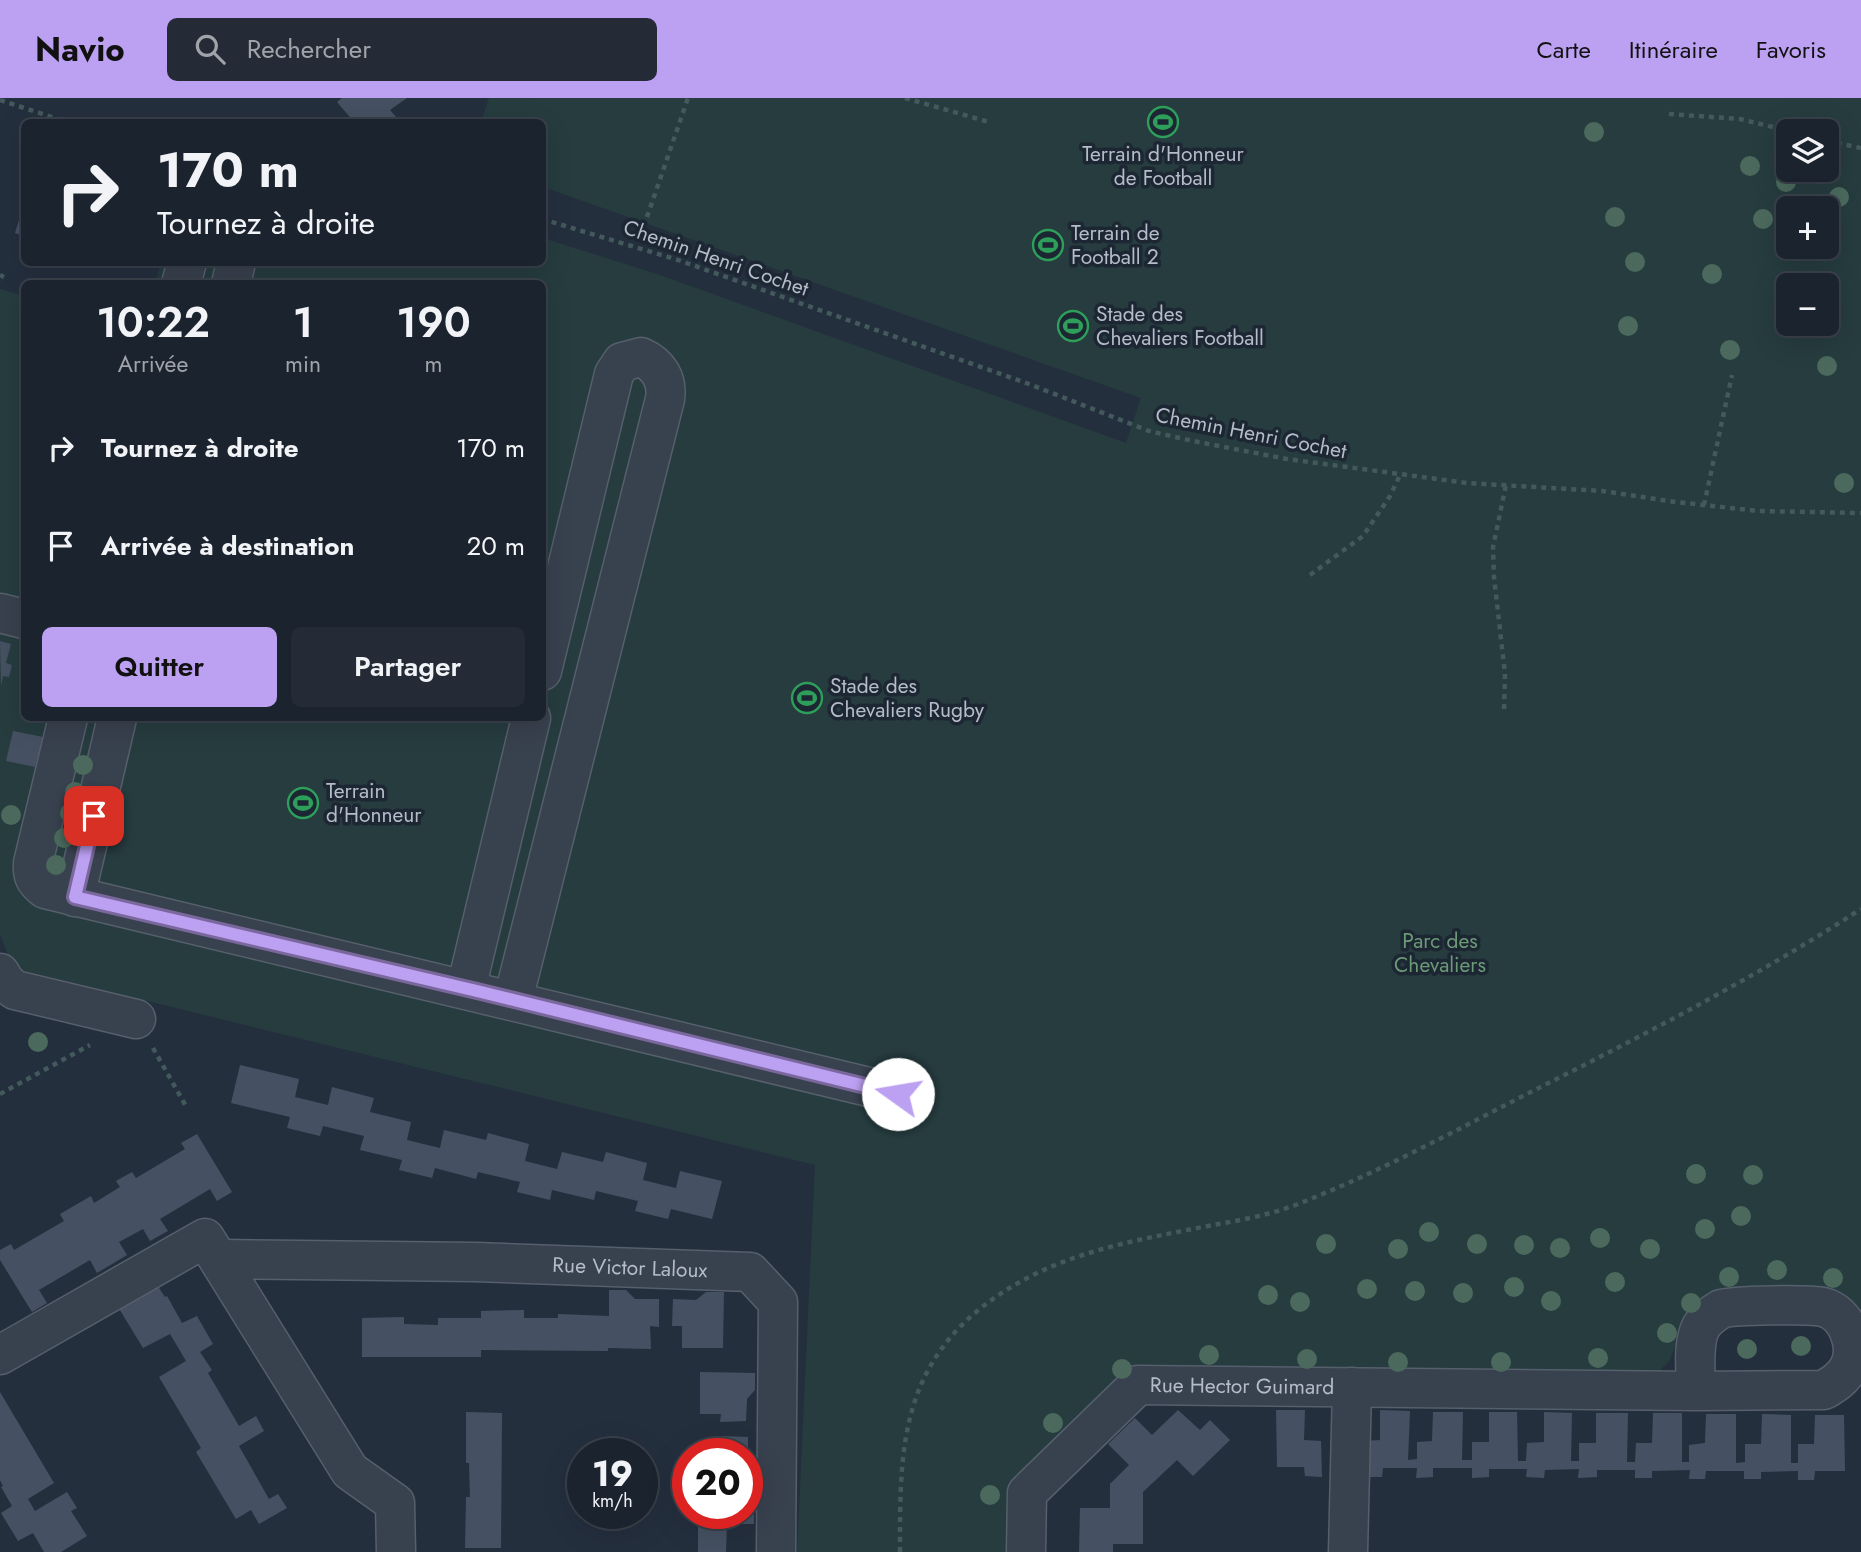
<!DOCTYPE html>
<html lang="fr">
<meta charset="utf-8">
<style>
:root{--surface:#1b232e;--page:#242b36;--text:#f1f3f6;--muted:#a0a4aa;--line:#39404a;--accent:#bca0f2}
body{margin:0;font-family:Jost,sans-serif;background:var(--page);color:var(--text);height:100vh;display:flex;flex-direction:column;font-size:26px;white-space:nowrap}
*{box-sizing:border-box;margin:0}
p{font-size:23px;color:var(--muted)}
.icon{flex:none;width:38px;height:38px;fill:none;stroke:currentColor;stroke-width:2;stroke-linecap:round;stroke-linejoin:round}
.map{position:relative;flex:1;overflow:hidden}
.sheet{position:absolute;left:21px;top:182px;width:525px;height:441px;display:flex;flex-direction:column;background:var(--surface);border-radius:10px;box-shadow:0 7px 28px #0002,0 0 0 2px var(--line)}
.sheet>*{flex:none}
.guide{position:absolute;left:21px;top:21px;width:525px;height:147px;border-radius:10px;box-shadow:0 7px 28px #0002,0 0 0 2px var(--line);background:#1b232e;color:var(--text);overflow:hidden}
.fabs{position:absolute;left:1776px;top:21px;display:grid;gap:14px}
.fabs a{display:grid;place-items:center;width:63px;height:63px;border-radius:10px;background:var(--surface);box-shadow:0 7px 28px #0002,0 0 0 2px var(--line);font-size:35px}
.speed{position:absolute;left:567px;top:1340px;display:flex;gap:14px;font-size:35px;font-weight:700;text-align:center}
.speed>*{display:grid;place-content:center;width:91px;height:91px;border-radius:50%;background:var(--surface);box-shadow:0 7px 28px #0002,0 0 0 2px var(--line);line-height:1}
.speed small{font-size:18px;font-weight:400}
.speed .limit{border:10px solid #d22;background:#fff;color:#111}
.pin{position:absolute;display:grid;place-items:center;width:60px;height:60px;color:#fff;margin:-30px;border-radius:14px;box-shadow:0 4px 10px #0006}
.me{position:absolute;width:77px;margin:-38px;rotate:283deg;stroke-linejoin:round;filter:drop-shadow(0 0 5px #0008)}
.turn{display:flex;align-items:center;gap:24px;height:147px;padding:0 21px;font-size:32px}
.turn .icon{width:91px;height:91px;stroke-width:2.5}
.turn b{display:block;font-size:49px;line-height:60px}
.eta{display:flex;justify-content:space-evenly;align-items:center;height:119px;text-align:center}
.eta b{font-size:42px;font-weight:600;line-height:49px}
.cta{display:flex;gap:14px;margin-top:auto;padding:14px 21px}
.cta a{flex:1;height:80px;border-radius:10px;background:var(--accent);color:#111;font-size:28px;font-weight:600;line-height:80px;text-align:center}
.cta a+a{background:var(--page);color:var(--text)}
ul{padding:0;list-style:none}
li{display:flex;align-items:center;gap:21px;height:98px;padding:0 21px}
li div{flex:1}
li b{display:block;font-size:26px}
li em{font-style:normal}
header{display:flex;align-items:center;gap:42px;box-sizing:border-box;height:98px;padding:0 35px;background:var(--accent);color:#111}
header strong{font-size:33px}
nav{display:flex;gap:38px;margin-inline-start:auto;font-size:24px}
.search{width:490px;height:63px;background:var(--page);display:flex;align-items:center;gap:18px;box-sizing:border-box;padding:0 24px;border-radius:10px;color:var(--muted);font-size:26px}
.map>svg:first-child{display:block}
</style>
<header>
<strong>Navio</strong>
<div class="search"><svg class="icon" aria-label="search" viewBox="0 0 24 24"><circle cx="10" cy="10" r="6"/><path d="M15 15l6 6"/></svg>Rechercher</div>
<nav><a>Carte</a><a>Itinéraire</a><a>Favoris</a></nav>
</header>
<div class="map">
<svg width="1861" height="1454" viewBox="0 0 1861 1454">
<rect width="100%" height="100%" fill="#242f3e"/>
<path fill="#263c3f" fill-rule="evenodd" d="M489,0H1861V1232L1802,1192L1749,1188L1725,1195L1695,1218L1675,1249L1670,1262L1657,1275L1131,1276L1015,1391L1012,1454H797L815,1067L13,870L0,836V191L24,198V620H542V186L155,185L161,165L542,164L543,140L663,178L1126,345L1141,300L543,89L542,24H481ZM1788,33H1827V72H1788ZM1788,110H1827V149H1788ZM1788,187H1827V226H1788Z"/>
<path fill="#455162" d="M342,0H407L390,12L397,20L392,24H354L337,4Z
M21,116L24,117V138L15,135Z
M0,543L11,546L6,565L12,567L9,579L3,578L1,588Z
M13,633L43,639L41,650L45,651L43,663L37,661L35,669L6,663Z
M240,967L299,981L295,999L328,1007L332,989L374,1000L370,1014L411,1024L407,1042L440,1050L444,1032L486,1042L488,1035L529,1046L525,1063L557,1071L562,1054L603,1064L606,1054L647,1065L643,1082L659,1086L676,1090L680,1073L722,1083L712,1121L671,1111L668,1121L635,1113L638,1103L596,1093L594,1102L552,1092L550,1102L517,1094L520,1084L478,1074L476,1081L435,1070L432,1080L399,1072L402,1062L360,1052L364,1038L323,1028L320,1038L287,1030L290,1019L231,1005Z
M197,1036L232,1094L217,1103L210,1091L160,1121L168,1133L150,1143L143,1131L119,1144L127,1157L97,1175L90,1162L39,1192L47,1205L32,1214L0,1162V1152L11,1146L14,1152L64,1123L60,1116L91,1098L94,1105L120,1089L116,1083L132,1074L136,1080L185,1051L181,1045Z
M153,1181L165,1199L167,1198L182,1225L197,1218L213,1246L200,1254L212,1272L208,1275L239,1328L256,1318L264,1333L239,1348L269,1401L278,1396L287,1410L259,1426L251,1412L236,1421L196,1354L201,1350L159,1279L186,1263L170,1236L143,1250L115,1204Z
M609,1192H626L635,1201H659V1229L650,1228L651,1251L608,1250V1253L481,1252V1259H362V1220L404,1219V1226L438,1227V1220H481V1213L524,1212V1220H558V1216L609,1218Z
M706,1194H724L723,1250H682V1228H672L673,1201L696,1202Z
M700,1274L755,1275V1292L747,1301L746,1323L720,1324L721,1316H700Z
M0,1294L54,1385L28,1401L35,1413L67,1394L77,1410L71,1413L87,1438L61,1454H44L33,1435L18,1443L1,1415L12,1408L1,1389L3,1388L0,1382Z
M1178,1312L1200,1332L1210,1322L1230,1342L1193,1378L1177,1362L1143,1394V1446H1113V1454H1079L1080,1410H1110V1386L1129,1367L1108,1346L1135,1320L1152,1337Z
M1276,1312H1305L1304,1342L1321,1343L1322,1379L1305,1378L1304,1369H1277Z
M1380,1312L1410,1313L1408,1362L1417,1361V1344L1432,1343L1433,1314H1463L1462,1362H1472V1344H1489V1314H1517L1518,1363H1526L1527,1345L1544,1344V1314L1572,1315L1571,1363H1579V1345H1596V1315H1628L1627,1364H1635L1636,1345H1652L1653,1315H1682V1364H1689V1347L1705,1345L1706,1316H1736V1365L1745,1364V1346H1761L1762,1316L1791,1317V1365H1798V1346H1814L1815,1317H1844L1845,1373H1815L1814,1382H1798V1373L1761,1374V1381H1744V1373H1706L1705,1381H1689L1690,1372L1652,1373V1380H1635V1372H1597V1379L1578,1380L1579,1371L1545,1372L1544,1380L1526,1379L1527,1371H1489V1379L1472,1380V1370H1433V1379L1416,1380L1417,1370H1383L1382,1379H1363L1364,1343L1380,1342Z
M466,1314L502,1315L501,1450H465L466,1399H470L469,1365H466Z
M721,1338L748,1339V1356H699V1347L721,1346Z
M747,1362L754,1368V1426H727L726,1454H698V1416H747Z"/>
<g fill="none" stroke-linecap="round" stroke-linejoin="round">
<g stroke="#565f6c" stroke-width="41">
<g id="minor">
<path d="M181,186L187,164"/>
<path d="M231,186L236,164"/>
<path d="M0,515L24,521"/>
<path d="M68,620L33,765C32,778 35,783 45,791L898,996"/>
<path d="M75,799L117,620"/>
<path d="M0,875L6,885L15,892L136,921"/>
<path d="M466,891L531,620"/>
<path d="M513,902L665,301C668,282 659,267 641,259L622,264L614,276L542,573"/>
<path id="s1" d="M219,1161L476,1164L750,1174L778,1204L776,1454"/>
<path d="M0,1257L205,1140L350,1373L395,1405L396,1454"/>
<path id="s2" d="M1026,1454L1027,1395L1138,1287L1696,1293L1824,1292C1834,1286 1842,1281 1848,1271C1860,1250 1848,1215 1823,1209C1810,1206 1733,1207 1721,1211C1714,1215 1705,1222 1701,1229C1692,1246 1696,1274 1696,1293"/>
<path d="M1348,1454L1352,1289"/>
</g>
</g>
<path stroke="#44595c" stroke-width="4.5" stroke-dasharray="5 5" stroke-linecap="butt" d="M905,0L989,24
M0,2L67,24
M1669,16L1740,21L1789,33
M1827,43L1861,50
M647,119L688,0
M542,121L678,162L1029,286L1149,333L1193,343L1287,361L1467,385L1602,393L1676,404L1758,413L1861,415
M0,177L4,179
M1704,407L1732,277
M1310,477L1363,438L1390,398L1400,377
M1504,611L1505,576L1494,479L1493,449L1506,387
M153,950L187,1010
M0,996L90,947
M900,1454C900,1361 899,1279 976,1214C1046,1156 1127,1144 1213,1127C1241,1122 1270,1117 1298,1106C1375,1076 1449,1036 1523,998C1638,940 1753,881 1861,811"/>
<use href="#minor" stroke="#38414e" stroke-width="38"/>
</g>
<g fill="#4b6a5d">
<circle cx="1594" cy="34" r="10"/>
<circle cx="1750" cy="68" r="10"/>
<circle cx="1786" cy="84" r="10"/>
<circle cx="1839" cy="99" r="10"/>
<circle cx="1615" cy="119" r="10"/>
<circle cx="1763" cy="121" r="10"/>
<circle cx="1635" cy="164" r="10"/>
<circle cx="1712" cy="176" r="10"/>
<circle cx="1628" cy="228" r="10"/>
<circle cx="1730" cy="252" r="10"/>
<circle cx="1827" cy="268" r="10"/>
<circle cx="1844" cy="385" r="10"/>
<circle cx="83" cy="667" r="10"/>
<circle cx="75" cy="694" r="10"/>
<circle cx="70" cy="715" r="10"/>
<circle cx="11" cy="717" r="10"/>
<circle cx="64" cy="740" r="10"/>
<circle cx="56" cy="767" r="10"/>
<circle cx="38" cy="944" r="10"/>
<circle cx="1696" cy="1076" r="10"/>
<circle cx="1753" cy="1077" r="10"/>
<circle cx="1741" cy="1118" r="10"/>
<circle cx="1705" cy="1131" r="10"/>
<circle cx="1429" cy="1134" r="10"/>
<circle cx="1600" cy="1140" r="10"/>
<circle cx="1326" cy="1146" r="10"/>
<circle cx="1477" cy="1146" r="10"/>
<circle cx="1524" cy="1147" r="10"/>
<circle cx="1560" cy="1150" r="10"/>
<circle cx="1398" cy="1151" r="10"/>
<circle cx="1650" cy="1151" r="10"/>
<circle cx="1777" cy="1172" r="10"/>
<circle cx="1729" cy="1179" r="10"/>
<circle cx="1833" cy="1180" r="10"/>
<circle cx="1615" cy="1184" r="10"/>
<circle cx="1514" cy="1189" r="10"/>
<circle cx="1367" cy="1191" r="10"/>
<circle cx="1415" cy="1193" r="10"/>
<circle cx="1463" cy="1195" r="10"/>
<circle cx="1268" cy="1197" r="10"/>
<circle cx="1551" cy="1203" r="10"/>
<circle cx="1300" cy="1204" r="10"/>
<circle cx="1691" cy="1205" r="10"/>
<circle cx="1667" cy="1235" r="10"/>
<circle cx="1801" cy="1248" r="10"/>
<circle cx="1747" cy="1251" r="10"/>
<circle cx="1209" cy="1257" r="10"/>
<circle cx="1598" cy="1260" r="10"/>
<circle cx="1307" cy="1261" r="10"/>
<circle cx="1398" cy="1264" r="10"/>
<circle cx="1501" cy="1264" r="10"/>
<circle cx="1122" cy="1271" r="10"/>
<circle cx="1053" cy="1325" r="10"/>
<circle cx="990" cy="1397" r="10"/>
</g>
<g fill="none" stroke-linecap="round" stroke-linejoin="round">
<g stroke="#7a689d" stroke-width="18">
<path id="route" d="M94,718L75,799L477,893L898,996"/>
</g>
<use href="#route" stroke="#bca0f2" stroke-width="12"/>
</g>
<defs>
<g id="stadium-ring" transform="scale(1.575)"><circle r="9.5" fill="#1d2633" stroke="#2e9e5b" stroke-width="1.5"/><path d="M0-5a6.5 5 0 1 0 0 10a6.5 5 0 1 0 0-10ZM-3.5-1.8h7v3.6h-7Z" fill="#2e9e5b"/></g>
</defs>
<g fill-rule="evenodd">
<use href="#stadium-ring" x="1163" y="24"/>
<use href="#stadium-ring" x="1048" y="147"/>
<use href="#stadium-ring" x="1073" y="228"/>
<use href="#stadium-ring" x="807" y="600"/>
<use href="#stadium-ring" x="303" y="705"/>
</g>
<g text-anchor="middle" stroke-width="7" stroke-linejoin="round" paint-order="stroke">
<g font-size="21" fill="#b4bcc9" stroke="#1d2633" text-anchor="start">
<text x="1163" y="63" text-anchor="middle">Terrain d'Honneur<tspan x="1163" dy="24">de Football</tspan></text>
<text x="1071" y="142">Terrain de<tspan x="1071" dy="24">Football 2</tspan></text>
<text x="1096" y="223">Stade des<tspan x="1096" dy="24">Chevaliers Football</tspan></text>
<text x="830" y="595">Stade des<tspan x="830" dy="24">Chevaliers Rugby</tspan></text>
<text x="326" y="700">Terrain<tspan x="326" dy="24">d'Honneur</tspan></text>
</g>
<g font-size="21" fill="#b4bcc9" stroke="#1d2633">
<text transform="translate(716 160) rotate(19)" y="7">Chemin Henri Cochet</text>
<text transform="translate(1251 335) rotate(11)" y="7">Chemin Henri Cochet</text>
<text dy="7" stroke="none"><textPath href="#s1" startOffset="411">Rue Victor Laloux</textPath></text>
<text dy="7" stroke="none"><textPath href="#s2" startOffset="318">Rue Hector Guimard</textPath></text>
</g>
<g font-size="21" fill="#6b9a76" stroke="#1d2633">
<text x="1440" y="850">Parc des<tspan x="1440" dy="24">Chevaliers</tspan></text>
</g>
</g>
</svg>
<div class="fabs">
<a><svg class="icon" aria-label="layers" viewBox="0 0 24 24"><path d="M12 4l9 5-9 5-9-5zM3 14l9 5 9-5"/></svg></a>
<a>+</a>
<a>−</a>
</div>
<div class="speed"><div>19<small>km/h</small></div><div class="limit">20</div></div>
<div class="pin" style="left:94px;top:718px;background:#d93025"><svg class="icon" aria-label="arrive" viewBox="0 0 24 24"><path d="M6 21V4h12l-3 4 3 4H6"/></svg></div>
<svg class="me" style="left:898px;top:996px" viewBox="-20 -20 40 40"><circle r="19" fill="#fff"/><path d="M0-13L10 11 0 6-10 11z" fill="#bca0f2"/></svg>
<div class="guide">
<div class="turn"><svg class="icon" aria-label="right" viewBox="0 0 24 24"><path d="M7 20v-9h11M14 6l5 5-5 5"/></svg><div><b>170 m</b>Tournez à droite</div></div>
</div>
<section class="sheet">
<div class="eta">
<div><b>10:22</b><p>Arrivée</p></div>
<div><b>1</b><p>min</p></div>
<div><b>190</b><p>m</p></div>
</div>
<ul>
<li><svg class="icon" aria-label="right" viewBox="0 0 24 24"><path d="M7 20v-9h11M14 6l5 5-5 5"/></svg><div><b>Tournez à droite</b></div><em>170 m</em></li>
<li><svg class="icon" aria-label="arrive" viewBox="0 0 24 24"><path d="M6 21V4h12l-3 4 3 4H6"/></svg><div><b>Arrivée à destination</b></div><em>20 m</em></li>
</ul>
<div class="cta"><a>Quitter</a><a>Partager</a></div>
</section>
</div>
